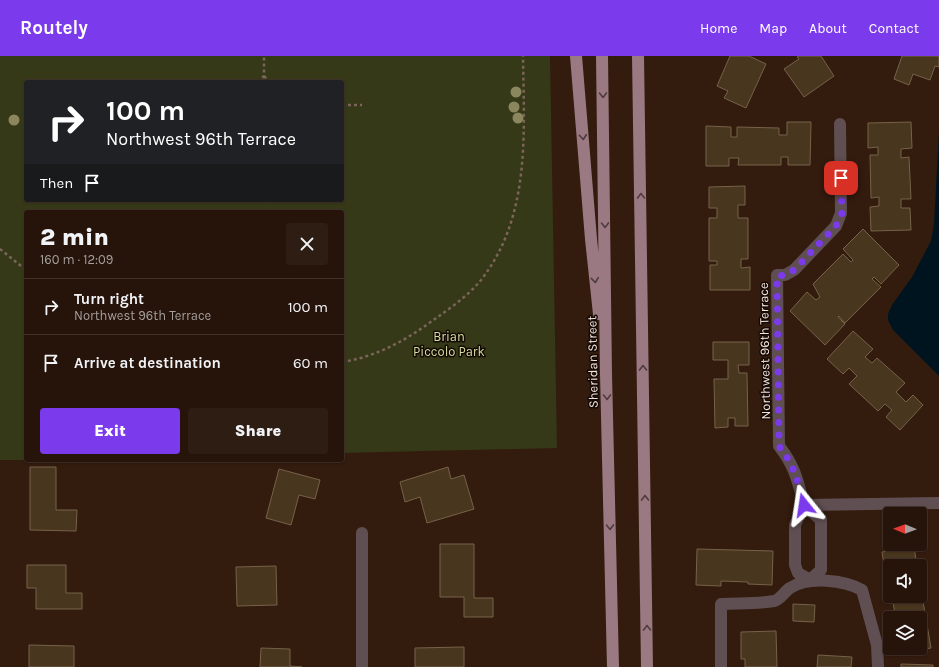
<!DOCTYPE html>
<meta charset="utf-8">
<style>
:root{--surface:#26140a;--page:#2e1d13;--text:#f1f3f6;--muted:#a49e9c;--line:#42332b;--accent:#7c3aed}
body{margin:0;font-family:Karla,sans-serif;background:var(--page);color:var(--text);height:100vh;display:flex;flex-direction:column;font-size:15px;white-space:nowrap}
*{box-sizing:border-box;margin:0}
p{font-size:13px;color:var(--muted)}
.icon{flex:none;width:22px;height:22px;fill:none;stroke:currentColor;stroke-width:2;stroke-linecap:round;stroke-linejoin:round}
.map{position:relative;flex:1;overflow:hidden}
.drawer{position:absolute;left:24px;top:154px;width:320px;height:252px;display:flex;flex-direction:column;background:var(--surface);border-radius:4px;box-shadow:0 1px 3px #0004,0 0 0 1px var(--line)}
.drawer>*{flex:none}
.hud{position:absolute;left:24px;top:24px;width:320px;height:122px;border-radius:4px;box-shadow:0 1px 3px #0004,0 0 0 1px var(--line);background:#202124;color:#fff;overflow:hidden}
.needle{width:26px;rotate:271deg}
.buttons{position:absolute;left:883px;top:451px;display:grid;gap:8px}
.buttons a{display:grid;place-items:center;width:44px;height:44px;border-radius:4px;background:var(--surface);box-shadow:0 1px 3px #0004,0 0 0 1px var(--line);font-size:20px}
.pin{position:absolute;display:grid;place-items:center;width:34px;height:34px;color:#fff;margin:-17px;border-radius:8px;box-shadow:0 2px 6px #0006}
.me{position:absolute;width:44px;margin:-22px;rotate:345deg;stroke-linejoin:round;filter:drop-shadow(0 0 3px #0008)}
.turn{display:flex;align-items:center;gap:14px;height:84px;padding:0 16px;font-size:18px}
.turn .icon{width:52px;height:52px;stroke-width:2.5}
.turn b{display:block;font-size:28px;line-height:34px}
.then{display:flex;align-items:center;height:38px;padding:0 16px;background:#0003;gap:8px;font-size:15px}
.round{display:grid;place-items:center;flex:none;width:42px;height:42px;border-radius:4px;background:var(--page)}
.headline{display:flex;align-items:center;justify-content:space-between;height:68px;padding:0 16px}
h1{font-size:24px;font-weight:800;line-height:30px}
.cta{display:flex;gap:8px;margin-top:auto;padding:8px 16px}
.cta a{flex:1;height:46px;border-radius:4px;background:var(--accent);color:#fff;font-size:16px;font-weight:800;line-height:46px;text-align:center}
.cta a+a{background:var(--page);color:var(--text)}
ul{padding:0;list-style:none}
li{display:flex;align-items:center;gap:12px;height:56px;padding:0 16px;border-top:1px solid var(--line)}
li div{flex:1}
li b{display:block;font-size:15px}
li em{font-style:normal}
header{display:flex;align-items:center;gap:24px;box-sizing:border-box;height:56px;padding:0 20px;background:var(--accent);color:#fff}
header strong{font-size:19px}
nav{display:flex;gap:22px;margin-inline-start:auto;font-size:14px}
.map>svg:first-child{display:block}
</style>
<header>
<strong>Routely</strong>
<nav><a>Home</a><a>Map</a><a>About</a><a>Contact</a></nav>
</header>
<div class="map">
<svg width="939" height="611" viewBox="0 0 939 611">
<rect width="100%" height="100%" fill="#331b0e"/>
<path fill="#353918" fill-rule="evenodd" d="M0,0H550L557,392L342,397V156H26V404H0ZM26,26H342V144H26Z"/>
<path fill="#001420" d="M939,76V320L893,274L888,264V258L892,249L912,221L931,185L934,168Z"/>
<path fill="#49361f" stroke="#76624a" d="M730,0H749L766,8L746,52L724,42L728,35L717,30Z
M799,0H821L834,20L804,41L784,13L799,3L797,1Z
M902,0H939V11L935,10L930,24L913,18L909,29L894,23Z
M787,66H811L810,109H788V101H781V109H738L739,102H729V110H706V70L731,71V81H737V71L779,72V79H787Z
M911,66L912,92L901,93V102L909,101L911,143H901V152H910L911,174L871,175L870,151L879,150V141L871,142L870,99H878V91L868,92V67Z
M745,130V149H738V162H748V203H741V212L750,211V234H710V209H717V205H709V162H717V152H709V131Z
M863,173L899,209L881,228L874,221L872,223L881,231L845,267L839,260L838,261L845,268L825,289L790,255L807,236L816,244L820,241L813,228L843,198L851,206L853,204L843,193Z
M853,275L873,293L865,301L872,307L877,302L905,327L896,336L906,346L913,339L923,349L900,374L886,361L892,354L885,348L878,355L849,328L857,320L849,312L843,318L827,303Z
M713,286H749V309H738L739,317H747L748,370H735V362H728V371L715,372L714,323H728V304H713Z
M30,411H56V454H77L76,475L30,474Z
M448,411L451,423L464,419L474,453L427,467L420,441L405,446L400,426Z
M279,413L320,424L315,443L299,439L291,469L266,462Z
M440,488H474V542H493V561H464V541H440Z
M914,491L917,510H890V540H920V528L931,592L900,597L899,592H920V562H896L893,547L890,548L882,496Z
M697,493L773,495L772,529L748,528V526L721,525V530L696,529Z
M27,509H66V537H82V553H36V532H27Z
M276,510L277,549L237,550L236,511Z
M793,548L815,549L814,566L793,565Z
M776,575L777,611H745V603H741V576Z
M29,589L74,590V611H29Z
M464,591V611H415V592Z
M261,592L290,593V610L302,611H260Z
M818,599L852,601L851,611H817Z
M901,608L933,609V611H901Z"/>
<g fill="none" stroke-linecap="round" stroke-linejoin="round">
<path stroke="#7b655a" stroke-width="2.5" stroke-dasharray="3 3" stroke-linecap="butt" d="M264,20L270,26
M258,26L264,20V0
M342,49H362
M266,144L267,148
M0,193L26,214
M342,306C375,301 405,285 432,265C449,253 468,240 481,224C531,160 524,77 523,0"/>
<path stroke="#5f4e52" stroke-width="12" d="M804,449C798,426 795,410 779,390L777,219H785L794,214L836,170L841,157L840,68
M804,449L821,464V514L810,524L798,517L795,509V469Z
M804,449L939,447
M362,477V611
M721,611V548C738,547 757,548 774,545C780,544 785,535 790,532C809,520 844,524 862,534L877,589L878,611"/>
<path stroke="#9b7982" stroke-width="12" d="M576,0L591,183L599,258
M602,0L606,318L613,611
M638,0L647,611"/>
</g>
<g fill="#8c865e">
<circle cx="516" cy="36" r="5.5"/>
<circle cx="514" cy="51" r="5.5"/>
<circle cx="518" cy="62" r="5.5"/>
<circle cx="14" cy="64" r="5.5"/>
</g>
<defs><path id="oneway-chevron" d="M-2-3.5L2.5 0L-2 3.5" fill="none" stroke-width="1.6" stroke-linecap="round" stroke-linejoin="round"/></defs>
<g stroke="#503b3d">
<use href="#oneway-chevron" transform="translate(603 39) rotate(89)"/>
<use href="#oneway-chevron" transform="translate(583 81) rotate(85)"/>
<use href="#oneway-chevron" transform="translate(641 140) rotate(-91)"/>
<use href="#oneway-chevron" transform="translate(605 169) rotate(89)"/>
<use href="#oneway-chevron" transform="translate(595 224) rotate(84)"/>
<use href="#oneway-chevron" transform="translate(643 312) rotate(-91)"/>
<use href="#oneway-chevron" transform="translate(607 341) rotate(89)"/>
<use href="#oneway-chevron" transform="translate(645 442) rotate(-91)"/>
<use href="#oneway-chevron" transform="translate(610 471) rotate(89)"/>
<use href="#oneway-chevron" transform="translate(647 572) rotate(-91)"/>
</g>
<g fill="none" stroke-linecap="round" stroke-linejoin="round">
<path stroke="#7c3aed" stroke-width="7" stroke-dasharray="0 12.6" d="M804,449C798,426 795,410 779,390L777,220L785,219L794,214L836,170L842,157L841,122"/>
</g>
<g text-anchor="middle" stroke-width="3" stroke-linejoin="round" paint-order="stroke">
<g font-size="13" fill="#d5dd9f" stroke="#130904">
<text x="449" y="285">Brian<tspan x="449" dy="15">Piccolo Park</tspan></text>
</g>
<g font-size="13" fill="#f4e2da" stroke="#130904">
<text transform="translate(764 295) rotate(-91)" y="5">Northwest 96th Terrace</text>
<text transform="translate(592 306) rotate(-91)" y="5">Sheridan Street</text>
</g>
</g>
</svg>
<div class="buttons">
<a><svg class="needle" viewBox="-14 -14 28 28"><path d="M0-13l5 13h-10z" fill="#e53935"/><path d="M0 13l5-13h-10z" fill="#a49e9c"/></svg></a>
<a><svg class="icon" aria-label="sound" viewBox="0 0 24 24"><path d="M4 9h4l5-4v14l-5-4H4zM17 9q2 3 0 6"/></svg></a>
<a><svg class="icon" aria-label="layers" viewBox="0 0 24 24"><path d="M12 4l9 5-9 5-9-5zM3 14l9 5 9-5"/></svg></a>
</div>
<div class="pin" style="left:841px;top:122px;background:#d93025"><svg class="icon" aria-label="arrive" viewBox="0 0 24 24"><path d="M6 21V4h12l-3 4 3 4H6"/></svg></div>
<svg class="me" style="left:804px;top:449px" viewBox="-20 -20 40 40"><path d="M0-17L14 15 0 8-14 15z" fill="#7c3aed" stroke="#fff" stroke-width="4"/></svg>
<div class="hud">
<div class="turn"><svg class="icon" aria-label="right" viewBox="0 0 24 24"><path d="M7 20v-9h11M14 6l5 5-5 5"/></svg><div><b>100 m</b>Northwest 96th Terrace</div></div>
<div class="then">Then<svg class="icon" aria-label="arrive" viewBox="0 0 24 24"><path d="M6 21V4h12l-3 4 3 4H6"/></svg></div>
</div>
<section class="drawer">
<div class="headline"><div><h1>2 min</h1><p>160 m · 12:09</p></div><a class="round"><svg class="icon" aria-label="close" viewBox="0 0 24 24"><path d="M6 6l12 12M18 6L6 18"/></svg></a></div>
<ul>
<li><svg class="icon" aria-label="right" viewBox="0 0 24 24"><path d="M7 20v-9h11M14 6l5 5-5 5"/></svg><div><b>Turn right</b><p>Northwest 96th Terrace</p></div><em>100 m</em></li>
<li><svg class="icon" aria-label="arrive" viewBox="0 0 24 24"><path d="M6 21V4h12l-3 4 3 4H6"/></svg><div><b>Arrive at destination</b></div><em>60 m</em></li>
</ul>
<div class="cta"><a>Exit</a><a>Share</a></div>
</section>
</div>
